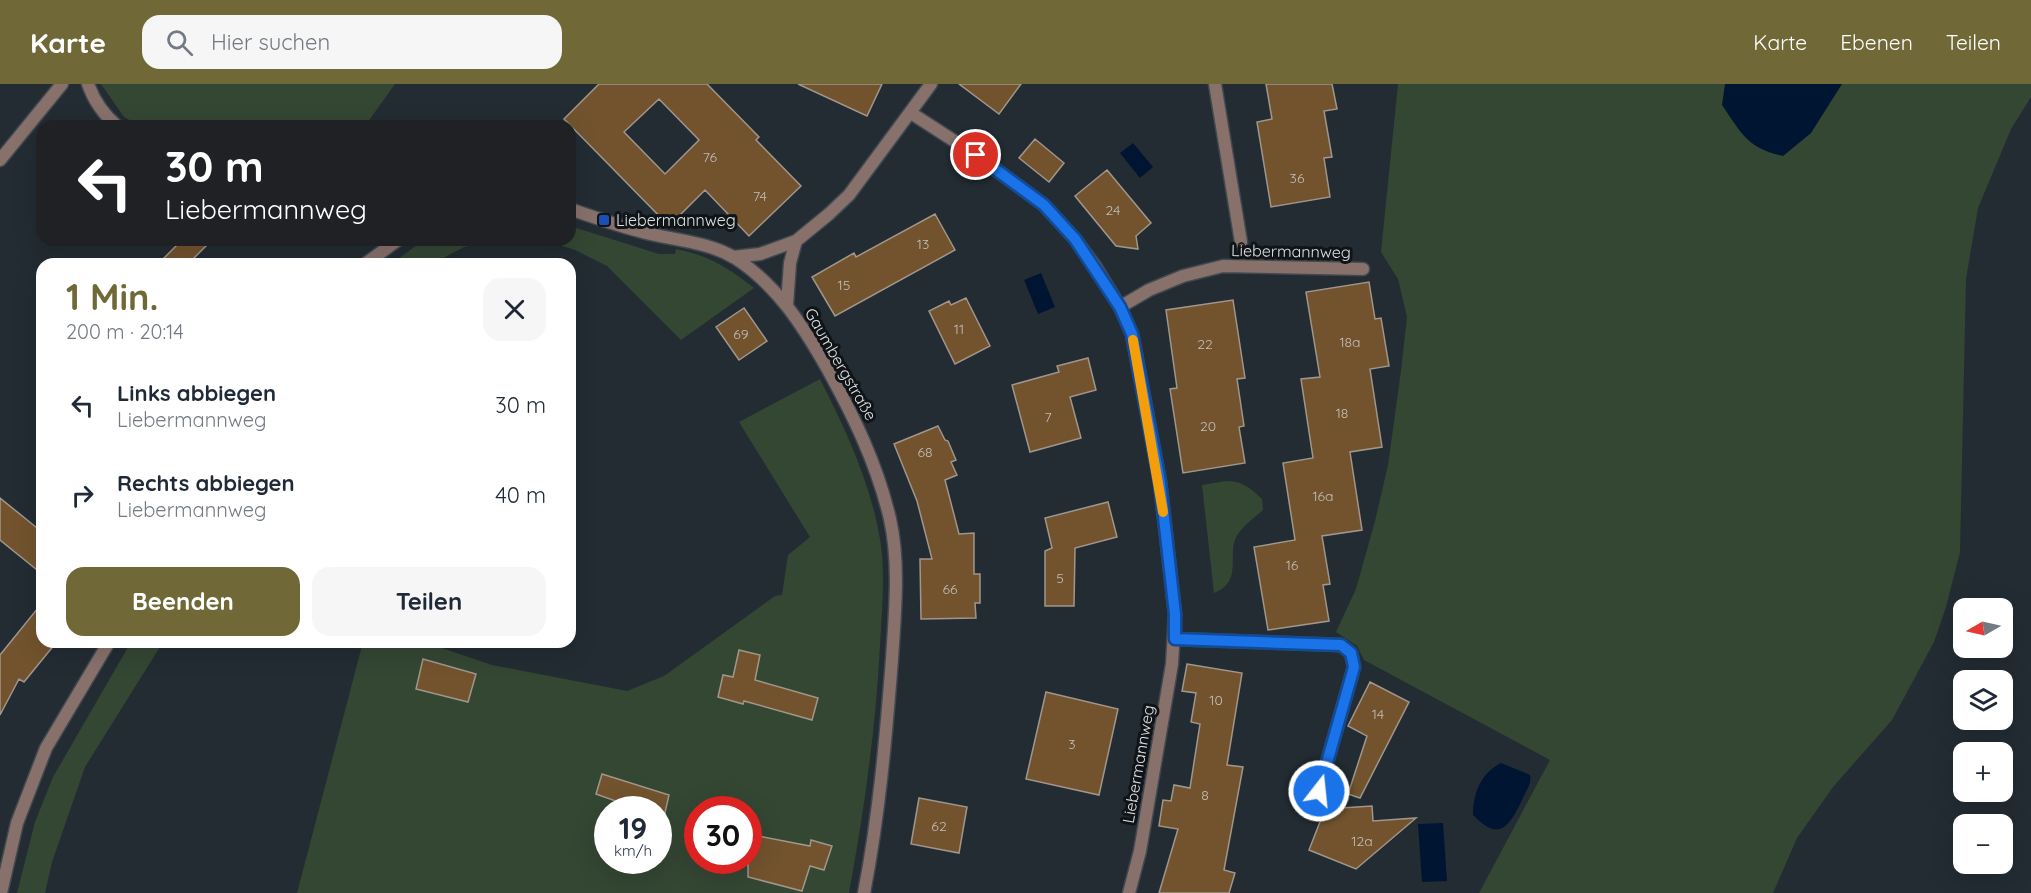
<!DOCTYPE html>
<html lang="de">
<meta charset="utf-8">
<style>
:root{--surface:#fff;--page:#f6f6f7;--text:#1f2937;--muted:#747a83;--accent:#706836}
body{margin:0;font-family:Quicksand,sans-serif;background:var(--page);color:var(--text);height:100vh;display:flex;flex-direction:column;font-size:22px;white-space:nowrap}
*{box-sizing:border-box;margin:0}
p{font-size:20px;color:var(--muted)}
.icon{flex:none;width:33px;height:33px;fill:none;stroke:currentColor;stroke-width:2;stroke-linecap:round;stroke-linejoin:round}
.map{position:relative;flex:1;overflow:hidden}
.panel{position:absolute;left:36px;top:174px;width:540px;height:390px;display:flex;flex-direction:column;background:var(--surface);border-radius:18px;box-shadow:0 6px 24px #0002}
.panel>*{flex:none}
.top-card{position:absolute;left:36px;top:36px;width:540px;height:126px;border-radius:18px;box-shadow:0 6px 24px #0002;background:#202124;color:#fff;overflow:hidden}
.needle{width:39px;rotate:261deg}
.fabs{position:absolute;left:1953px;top:514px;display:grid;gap:12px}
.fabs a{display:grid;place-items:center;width:60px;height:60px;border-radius:12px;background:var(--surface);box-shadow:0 6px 24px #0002;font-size:30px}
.speed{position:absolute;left:594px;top:712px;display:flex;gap:12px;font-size:30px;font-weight:700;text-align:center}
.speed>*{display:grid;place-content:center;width:78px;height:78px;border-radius:50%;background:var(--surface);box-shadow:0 6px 24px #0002;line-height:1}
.speed small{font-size:15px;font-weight:400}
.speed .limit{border:9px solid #d22;background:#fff;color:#111}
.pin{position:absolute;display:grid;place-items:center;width:51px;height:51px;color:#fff;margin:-26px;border:3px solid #fff;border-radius:50%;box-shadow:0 2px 6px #0007}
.me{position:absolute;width:66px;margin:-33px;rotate:16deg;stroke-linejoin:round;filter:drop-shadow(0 0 4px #0008)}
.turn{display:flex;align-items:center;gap:21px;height:126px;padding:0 30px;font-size:27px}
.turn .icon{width:78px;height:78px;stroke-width:2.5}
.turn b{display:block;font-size:42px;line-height:51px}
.round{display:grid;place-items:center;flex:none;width:63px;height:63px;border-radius:18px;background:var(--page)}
.headline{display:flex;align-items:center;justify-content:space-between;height:102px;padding:0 30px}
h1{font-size:36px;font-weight:700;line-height:45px;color:var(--accent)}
.action{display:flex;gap:12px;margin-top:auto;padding:12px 30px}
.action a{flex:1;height:69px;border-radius:18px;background:var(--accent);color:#fff;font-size:24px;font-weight:700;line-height:69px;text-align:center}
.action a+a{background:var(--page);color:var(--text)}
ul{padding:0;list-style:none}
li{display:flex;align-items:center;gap:18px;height:90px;padding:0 30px}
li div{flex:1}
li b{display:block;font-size:22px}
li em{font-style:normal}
header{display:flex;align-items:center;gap:36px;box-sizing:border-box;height:84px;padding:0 30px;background:var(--accent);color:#fff}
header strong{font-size:28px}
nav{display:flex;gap:33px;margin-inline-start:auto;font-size:21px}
.search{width:420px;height:54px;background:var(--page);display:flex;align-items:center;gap:15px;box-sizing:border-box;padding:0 21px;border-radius:18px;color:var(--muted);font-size:22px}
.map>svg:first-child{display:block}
</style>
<header>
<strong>Karte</strong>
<div class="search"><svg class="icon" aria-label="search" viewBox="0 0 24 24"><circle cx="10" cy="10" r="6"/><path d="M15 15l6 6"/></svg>Hier suchen</div>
<nav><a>Karte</a><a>Ebenen</a><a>Teilen</a></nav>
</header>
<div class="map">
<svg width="2031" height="809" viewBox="0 0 2031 809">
<rect width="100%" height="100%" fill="#232c33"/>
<path fill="#344733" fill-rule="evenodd" d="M101,0H395L365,42H140L124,33Z
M1398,0H2031V13L2011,45L1978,124L1966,195L1960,468L1946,523L1934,558L1892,636L1833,703L1797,754L1773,809H1479L1550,676L1364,576L1357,562L1336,548L1356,505L1375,437L1388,381L1401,287L1407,233L1398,195L1381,168Z
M570,142L659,170H675L676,165C710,172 727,183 754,204L681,256L607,182L575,166L546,157L535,156H570Z
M424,156H498L464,163L432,180H391Z
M820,295C847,348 872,402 881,461C885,493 882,529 880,561C876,644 864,727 849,809H297L363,558H424L492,581L627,607L664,592L775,512L782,511L788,471L810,453L739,338ZM608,726H658V777H608ZM698,726H748V777H698Z
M1226,397C1243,397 1250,404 1262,415L1263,426C1255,433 1244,441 1238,450C1225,469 1245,497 1214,509L1202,401Z
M131,558H163L85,683L52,778L45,809H17L35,738L53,693Z"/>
<path fill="#001532" d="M1725,0H1842L1811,49L1783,72C1747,64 1742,50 1722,21Z
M1133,59L1153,83L1140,94L1120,69Z
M1041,189L1055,223L1038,230L1024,196Z
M1501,679L1530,691C1532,701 1525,708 1521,718C1508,745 1498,757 1473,731C1473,709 1481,689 1501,679Z
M1443,739L1447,797L1422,798L1418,740Z"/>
<path fill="#72532e" stroke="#a0968c" stroke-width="1.5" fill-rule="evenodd" d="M599,0H707L759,53L756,56L801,102L749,152L705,106L669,142L564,35ZM659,15L699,56L665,90L624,48Z
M798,0H882L867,32Z
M959,0H1021L999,30Z
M1266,0H1332L1337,25L1324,27L1332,73L1324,74L1330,113L1271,123L1257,38L1272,35Z
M1035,55L1064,79L1049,98L1019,74Z
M1107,86L1151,139L1136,152L1138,165L1116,162L1075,112Z
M935,130L955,166L835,232L812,193L854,169L856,173Z
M182,156H212L188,180H158Z
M1369,198L1375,235L1381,234L1389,282L1370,285L1382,363L1350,368L1362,446L1322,452L1330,500L1323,501L1329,537L1268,546L1254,463L1295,456L1283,379L1313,374L1301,295L1320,293L1306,208Z
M966,214L990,262L955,280L929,227L949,217L951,221Z
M1233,216L1245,294L1237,295L1244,342L1239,343L1245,379L1183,389L1170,305L1177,304L1166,226Z
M744,224L767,257L739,276L716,243Z
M1088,274L1096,306L1070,313L1081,354L1030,368L1012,301L1059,288L1057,282Z
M938,342L945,356L948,357L956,376L951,378L957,391L945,396L959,450L974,449V490H980V519H975L976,534L921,535L920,475H932L917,417L894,360Z
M0,414L42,448V490L0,456Z
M1108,418L1117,453L1075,464L1074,522H1045V467L1052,464L1045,434Z
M42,519V558L55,560L24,598L19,595L0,631V571Z
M739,566L760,571L755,596L818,614L812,636L744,617L743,620L718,613L723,591L733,593Z
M423,575L476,590L468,618L416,605Z
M1187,580L1242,589L1227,681L1243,683L1224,786L1235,789L1229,809H1159L1178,745L1159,742L1163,716L1171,717L1174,701L1190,704L1200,640L1191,638L1196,609L1182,607Z
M1370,598L1409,618L1360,714L1348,710L1367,652L1348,642Z
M1046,608L1118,625L1099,711L1026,695Z
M602,690L669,711L664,733L658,731V726H641L596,710Z
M919,714L967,723L959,769L911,760Z
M1372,722L1373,737L1416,734L1356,785L1309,766L1325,725Z
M748,750L810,762L811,756L832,762L824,786L810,782L802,807L748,793Z"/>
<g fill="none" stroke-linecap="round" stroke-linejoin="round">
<g stroke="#414950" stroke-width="15">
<path id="street" d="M88,0C94,17 103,30 117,42
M1215,0L1241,158
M911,29L976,71L1044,121L1075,155L1095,182L1120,223L1132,250L1160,398L1175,530L1172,580L1140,767L1129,809
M0,76L62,0
M570,125C593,133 616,141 639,147C670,156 707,157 735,174C777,201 803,242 827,284C854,333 877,380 890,435C900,480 895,528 892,575C886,653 879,732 864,809
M733,173L760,170L796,157L829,130L849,111L931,0
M365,180L398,156
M787,221L790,179L796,157
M1120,223L1149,206L1183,192L1223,182L1363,185
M1175,555L1341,561L1351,569L1354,583L1314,724
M1,809L17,739L46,664L109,558"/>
</g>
<use href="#street" stroke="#88716b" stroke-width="12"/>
</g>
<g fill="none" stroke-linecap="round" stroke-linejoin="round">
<g stroke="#114b97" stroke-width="15">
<path id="route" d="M976,71L1044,121L1075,155L1120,223L1132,250L1160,398L1175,530V555L1341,561L1351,569L1354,583L1319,707"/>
</g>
<use href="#route" stroke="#1a73e8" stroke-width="10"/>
<path stroke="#f59e0b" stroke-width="10" d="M1133,256L1163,428"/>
</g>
<rect fill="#1a4fb4" stroke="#101417" stroke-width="2" x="598" y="130" width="12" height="12" rx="3"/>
<g text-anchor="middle" stroke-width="6" stroke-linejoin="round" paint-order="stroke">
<g font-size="14" fill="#c2beb8">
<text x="710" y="78">76</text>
<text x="1297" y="99">36</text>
<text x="760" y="117">74</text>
<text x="1113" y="131">24</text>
<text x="923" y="165">13</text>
<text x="844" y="206">15</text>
<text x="959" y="250">11</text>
<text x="741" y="255">69</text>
<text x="1350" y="263">18a</text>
<text x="1205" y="265">22</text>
<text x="1342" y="334">18</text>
<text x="1048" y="338">7</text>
<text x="1208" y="347">20</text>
<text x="925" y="373">68</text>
<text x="1323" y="417">16a</text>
<text x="1292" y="486">16</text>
<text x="1060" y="499">5</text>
<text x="950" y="510">66</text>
<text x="1216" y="621">10</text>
<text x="1378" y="635">14</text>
<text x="1072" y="665">3</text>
<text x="1205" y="716">8</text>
<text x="939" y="747">62</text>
<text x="1362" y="762">12a</text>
</g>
<g font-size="16" fill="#dce2e6" stroke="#101417" text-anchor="start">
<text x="616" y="142">Liebermannweg</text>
</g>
<g font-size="16" fill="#dce2e6" stroke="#101417">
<text transform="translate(1291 167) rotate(1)" y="6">Liebermannweg</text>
<text transform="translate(841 280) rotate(60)" y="6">Gaumbergstraße</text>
<text transform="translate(1138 680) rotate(-80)" y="6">Liebermannweg</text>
</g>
</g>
</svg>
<div class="fabs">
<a><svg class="needle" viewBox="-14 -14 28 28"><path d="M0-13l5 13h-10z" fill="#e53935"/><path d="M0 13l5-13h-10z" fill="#747a83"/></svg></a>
<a><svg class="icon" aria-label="layers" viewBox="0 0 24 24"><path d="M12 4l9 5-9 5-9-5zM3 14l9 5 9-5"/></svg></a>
<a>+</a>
<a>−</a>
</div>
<div class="speed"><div>19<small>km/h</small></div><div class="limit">30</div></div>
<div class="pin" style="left:976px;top:71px;background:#d93025"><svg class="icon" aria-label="arrive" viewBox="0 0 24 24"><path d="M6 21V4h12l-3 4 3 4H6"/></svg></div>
<svg class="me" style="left:1319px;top:707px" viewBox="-20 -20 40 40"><circle r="17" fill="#1a73e8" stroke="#fff" stroke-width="3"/><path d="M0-11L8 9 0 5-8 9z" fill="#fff"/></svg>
<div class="top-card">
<div class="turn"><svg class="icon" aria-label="left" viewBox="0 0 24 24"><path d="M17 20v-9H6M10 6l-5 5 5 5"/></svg><div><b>30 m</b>Liebermannweg</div></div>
</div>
<section class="panel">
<div class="headline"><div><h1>1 Min.</h1><p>200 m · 20:14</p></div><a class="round"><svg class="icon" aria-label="close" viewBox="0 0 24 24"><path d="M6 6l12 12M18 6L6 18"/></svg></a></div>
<ul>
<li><svg class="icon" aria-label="left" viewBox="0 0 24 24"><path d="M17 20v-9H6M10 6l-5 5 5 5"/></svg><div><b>Links abbiegen</b><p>Liebermannweg</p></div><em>30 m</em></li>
<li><svg class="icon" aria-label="right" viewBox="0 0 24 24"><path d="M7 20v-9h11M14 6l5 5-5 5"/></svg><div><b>Rechts abbiegen</b><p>Liebermannweg</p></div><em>40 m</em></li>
</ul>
<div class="action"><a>Beenden</a><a>Teilen</a></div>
</section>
</div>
